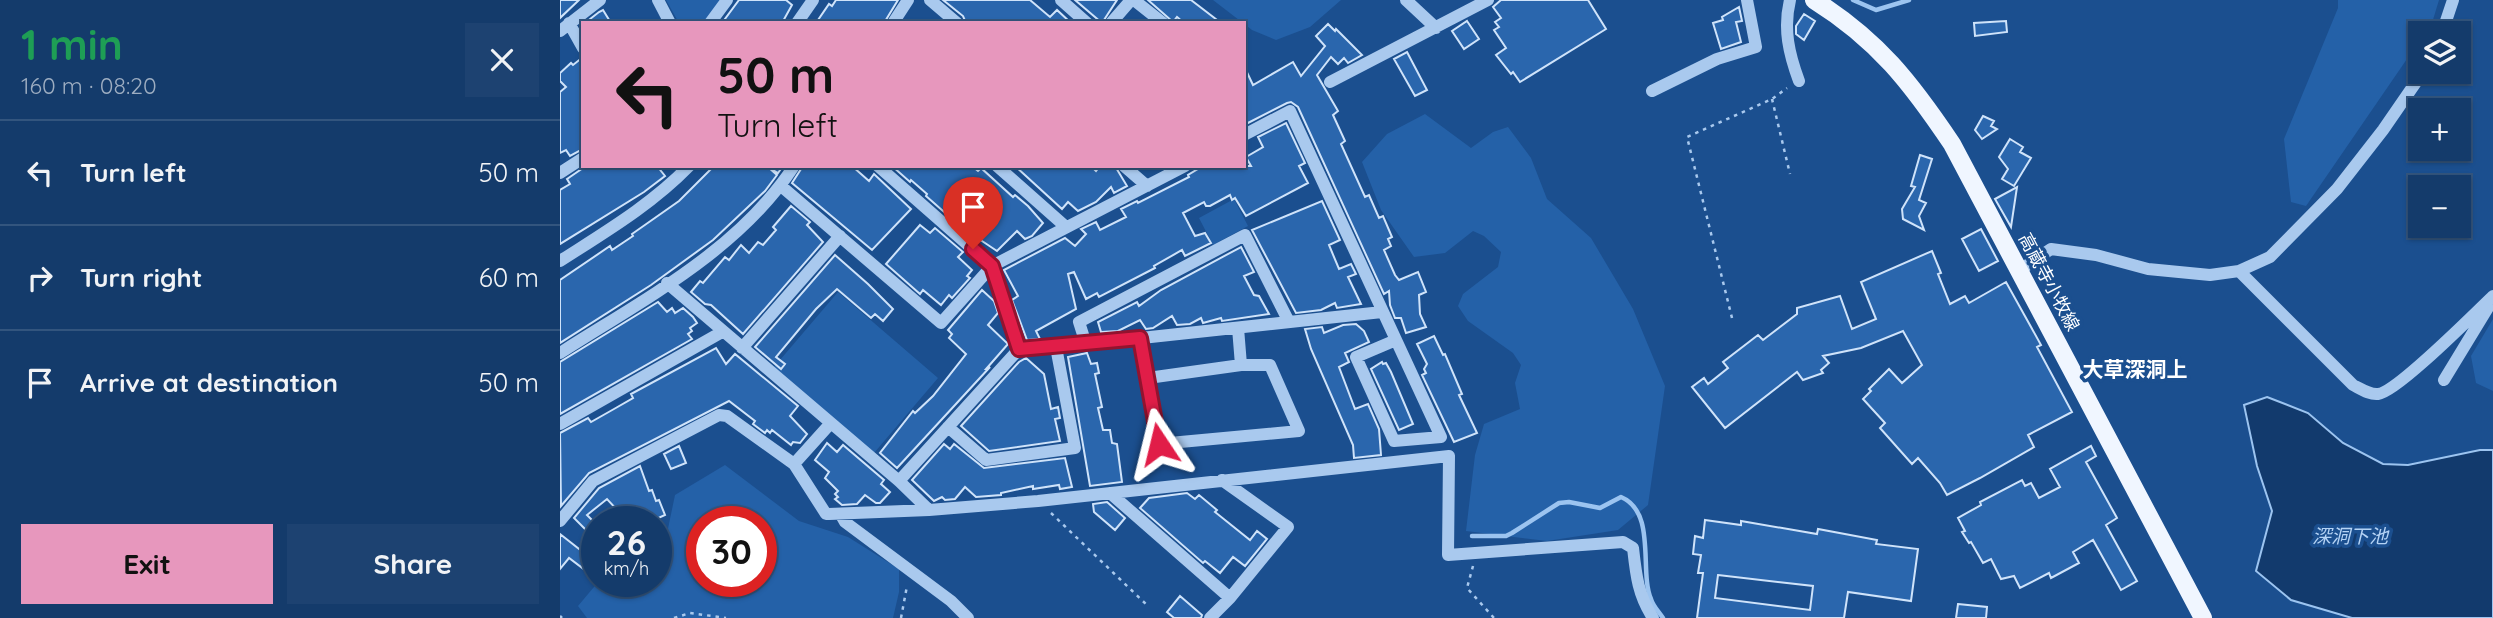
<!DOCTYPE html>
<meta charset="utf-8">
<style>
:root{--surface:#143b6b;--page:#1d4271;--text:#f1f3f6;--muted:#9dadc1;--line:#33557e;--accent:#e797bd}
body{margin:0;font-family:Quicksand,"Noto Sans JP",sans-serif;background:var(--page);color:var(--text);height:100vh;display:flex;flex-direction:column;font-size:26px;white-space:nowrap}
*{box-sizing:border-box;margin:0}
p{font-size:23px;color:var(--muted)}
.icon{flex:none;width:38px;height:38px;fill:none;stroke:currentColor;stroke-width:2;stroke-linecap:round;stroke-linejoin:round}
.map{position:relative;flex:1;overflow:hidden}
.drawer{display:flex;flex-direction:column;background:var(--surface);width:560px}
.drawer>*{flex:none}
.hud{position:absolute;left:21px;top:21px;width:665px;height:147px;border-radius:0px;box-shadow:0 2px 5px #0004,0 0 0 2px var(--line);background:#e797bd;color:#111;overflow:hidden}
.fabs{position:absolute;left:1848px;top:21px;display:grid;gap:14px}
.fabs a{display:grid;place-items:center;width:63px;height:63px;border-radius:0px;background:var(--surface);box-shadow:0 2px 5px #0004,0 0 0 2px var(--line);font-size:35px}
.speed{position:absolute;left:21px;top:506px;display:flex;gap:14px;font-size:35px;font-weight:700;text-align:center}
.speed>*{display:grid;place-content:center;width:91px;height:91px;border-radius:50%;background:var(--surface);box-shadow:0 2px 5px #0004,0 0 0 2px var(--line);line-height:1}
.speed small{font-size:18px;font-weight:400}
.speed .limit{border:10px solid #d22;background:#fff;color:#111}
.pin{position:absolute;display:grid;place-items:center;width:60px;height:60px;color:#fff;margin:-72px -30px;border-radius:50% 50% 50% 0;rotate:-45deg;box-shadow:0 0 7px #0007}
.pin .icon{rotate:45deg}
.me{position:absolute;width:77px;margin:-38px;rotate:350deg;stroke-linejoin:round;filter:drop-shadow(0 0 5px #0008)}
.turn{display:flex;align-items:center;gap:24px;height:147px;padding:0 21px;font-size:32px}
.turn .icon{width:91px;height:91px;stroke-width:2.5}
.turn b{display:block;font-size:49px;line-height:60px}
.round{display:grid;place-items:center;flex:none;width:74px;height:74px;border-radius:0px;background:var(--page)}
.overview{display:flex;align-items:center;justify-content:space-between;height:119px;padding:0 21px}
h1{font-size:42px;font-weight:800;line-height:52px;color:#1e9e55}
.primary-button{display:flex;gap:14px;margin-top:auto;padding:14px 21px}
.primary-button a{flex:1;height:80px;border-radius:0px;background:var(--accent);color:#111;font-size:28px;font-weight:800;line-height:80px;text-align:center}
.primary-button a+a{background:var(--page);color:var(--text)}
ul{padding:0;list-style:none}
li{display:flex;align-items:center;gap:21px;height:105px;padding:0 21px;border-top:2px solid var(--line)}
li div{flex:1}
li b{display:block;font-size:26px}
li em{font-style:normal}
main{display:flex;flex:1;min-height:0}
.map>svg:first-child{display:block}
</style>
<main>
<section class="drawer">
<div class="overview"><div><h1>1 min</h1><p>160 m · 08:20</p></div><a class="round"><svg class="icon" aria-label="close" viewBox="0 0 24 24"><path d="M6 6l12 12M18 6L6 18"/></svg></a></div>
<ul>
<li><svg class="icon" aria-label="left" viewBox="0 0 24 24"><path d="M17 20v-9H6M10 6l-5 5 5 5"/></svg><div><b>Turn left</b></div><em>50 m</em></li>
<li><svg class="icon" aria-label="right" viewBox="0 0 24 24"><path d="M7 20v-9h11M14 6l5 5-5 5"/></svg><div><b>Turn right</b></div><em>60 m</em></li>
<li><svg class="icon" aria-label="arrive" viewBox="0 0 24 24"><path d="M6 21V4h12l-3 4 3 4H6"/></svg><div><b>Arrive at destination</b></div><em>50 m</em></li>
</ul>
<div class="primary-button"><a>Exit</a><a>Share</a></div>
</section>
<div class="map">
<svg width="1933" height="618" viewBox="0 0 1933 618">
<rect width="100%" height="100%" fill="#1b4f8f"/>
<path fill="#2461a8" fill-rule="evenodd" d="M106,0H161L145,23H119Z
M653,0H781L750,27L716,40L692,30Z
M1778,0H1879L1872,23L1865,33H1860V40L1746,206L1731,202L1724,139L1778,8Z
M865,114L911,148L933,132L948,127L971,158L987,199L1031,238L1073,309L1105,386L1088,505L1058,530L987,541L906,531L915,455L924,424L960,409L955,383L961,365L953,353L908,321L898,306L903,294L938,267L941,252L924,236L913,231L885,253L854,257L821,210L802,162L827,134Z
M674,199L688,226L653,245L639,218Z
M278,292L378,378L314,453L214,367Z
M1933,319V391L1916,383L1911,356Z
M165,465L239,521L288,537L339,569V592L333,618H27L18,606L39,581H96V546L105,543L115,495ZM142,522H201V581H142Z"/>
<path fill="#123a6d" stroke="#9cc4f0" stroke-width="2" d="M1707,397L1748,413L1783,443L1823,464L1848,465L1920,450H1933V618H1792L1731,600L1696,571L1712,511L1697,466L1684,405Z"/>
<g fill="none" stroke-linecap="round" stroke-linejoin="round">
<path stroke="#9cc4f0" stroke-width="4.5" d="M1293,0L1316,10L1349,0
M912,536H946L952,533L999,503L1009,502L1040,508L1061,497C1097,512 1079,572 1091,599C1093,606 1099,612 1103,618"/>
</g>
<path fill="#2a66ad" stroke="#cfe3fa" stroke-width="2" fill-rule="evenodd" d="M0,0H19L0,18Z
M179,0H226L232,5L222,23H162Z
M276,0H338L324,23H256L269,4L272,6Z
M383,0H470L490,17L497,10L511,23H406L403,16Z
M515,0H557L542,23Z
M588,0H631L661,23H624L617,17L613,22Z
M941,0H1028L1046,29L960,82L953,72L951,74L936,55L946,48L934,30L939,27L935,22L941,18L933,7Z
M1179,7L1182,21L1176,22L1181,42L1161,49L1153,23L1163,20L1162,17Z
M43,10L51,23H25L39,12Z
M1244,14L1255,21L1244,40L1236,34V26Z
M907,21L919,39L904,49L892,31Z
M1446,21L1447,32L1415,36L1414,23Z
M768,24L775,31L776,29L802,55L788,63L784,58L778,64L771,57L757,75L778,111L773,115L785,141L781,144L805,197L809,195L819,218L823,216L832,237L828,239L831,246L824,250L835,275L839,280L858,272L866,292L859,295L860,314L866,327L846,333L841,318H835L830,305L829,291L824,294L738,107L731,102L727,103L684,125V66L693,85L733,62L741,76L765,46L756,36Z
M847,52L867,90L855,96L834,59Z
M23,57V149L10,156L6,150L0,153V92L6,87L0,81V73L11,63L13,65Z
M1423,116L1434,121L1431,126L1437,129L1422,139L1415,130Z
M726,123L745,163L739,166L748,183L686,216L675,198L672,200L670,195L650,206H646L644,202L623,213L635,236L645,233L651,243L625,256L622,250L594,266L595,268L539,297L537,293L526,299L514,272L508,274L516,309L476,331L480,339L467,340L452,300L458,296L444,270L505,238L515,246L526,234L521,229L536,222L540,230L566,217L561,209L577,201L578,203L629,177L628,175L643,166H691L686,157L703,147L698,137Z
M1450,139L1463,147L1460,152L1471,158L1454,186L1442,179L1448,169L1439,157Z
M1360,155L1372,159L1359,200L1366,203L1359,216L1364,230L1343,219L1342,209L1355,187L1351,186Z
M26,166H97L105,176L84,192L0,244V190L10,184L7,179Z
M154,166H223L218,173L208,167L217,175L205,191L153,240L91,285L0,343V280L50,246L52,250L73,236L72,234L119,201Z
M243,166H292L309,181L314,174L351,209L312,250L232,183Z
M332,166H412L418,171L421,168L453,197L455,195L468,206L483,223L472,236L465,239L457,231L437,251L419,239L417,241L366,196L367,194L351,180L350,182Z
M455,166H531L536,171L540,166H555L567,186L554,193L551,187L536,202L518,211L508,202L502,209Z
M1457,187L1451,227L1435,199Z
M762,201L780,240L769,245L779,269L791,264L796,274L788,277L801,304L777,308L775,303L761,310L736,313L692,230Z
M231,206L250,222L247,225L263,242L183,334L151,305L145,304L131,292L140,281L143,283L165,257L169,260L181,245L189,253L198,242L203,245L216,230L213,227Z
M360,225L370,233L375,228L403,252L398,257L412,270L407,276L410,278L392,298L389,295L381,305L363,290L360,294L326,264Z
M1421,229L1438,261L1419,271L1402,239Z
M681,247L694,272L684,276L694,295L699,296L709,314L662,321L661,318L643,323L641,318L630,324L617,325L612,316L593,328L586,329L580,320L558,331L541,332L538,322L577,302L579,306L601,290Z
M1372,251L1381,273L1378,274L1390,304L1405,296L1409,303L1446,282L1481,345L1477,347L1512,412L1468,435L1474,447L1420,478L1387,495L1380,483L1358,458L1352,464L1320,428L1325,423L1303,399L1311,391L1309,389L1329,369L1342,383L1362,365L1343,331L1301,348L1263,356L1269,363L1261,370L1263,373L1243,380L1237,372L1165,428L1132,387L1144,378L1148,384L1168,368L1163,362L1198,335L1203,340L1237,314V308L1280,296L1292,329L1316,319L1301,282Z
M275,255L308,284L333,309L323,321L315,314L311,318L277,289L256,309L216,357L225,364L221,369L195,347Z
M422,290L434,301L438,313L428,325L448,344L427,368L430,367L337,468L320,453L353,411L355,413L373,396L406,354L389,338L392,334L388,330Z
M98,302L107,312L112,308L115,313L123,308L133,317L137,323L130,328L132,331L128,334L132,339L0,414V362Z
M796,324L804,331L809,342L785,353L789,362L779,367L795,409L808,404L819,429L821,455L794,458L793,445L751,349L745,329L762,327L764,333L783,325Z
M874,336L883,355L885,354L902,394L899,395L917,433L894,442L862,375L866,373L864,369L867,364L857,344Z
M156,348L166,364L175,354L238,406L230,416L247,434L240,443L233,442L231,445L212,430L210,433L207,430L205,433L193,424L195,421L169,401L29,473L1,506L0,433L28,418L31,422L54,409L73,398L71,394Z
M527,353L531,364L537,363L539,373L535,374L542,407L538,408L543,430H550L552,443L557,444L562,482L530,486L508,357Z
M466,358L484,374L491,409L498,407L500,418L495,419L500,441L429,451L401,426L459,362Z
M822,362L823,364L826,363L831,372L853,424L839,430L811,369Z
M267,443L277,452L283,445L324,480L321,484L330,492L320,503H316L305,495L297,504L282,505L275,499L278,497L275,494L278,491L265,478L269,472L255,460Z
M384,444L390,449L394,444L424,468L505,458L512,487L500,489L499,485L473,489V486L441,493V495L416,497L405,487L395,499L385,500L382,497L374,501L352,480Z
M119,446L126,463L111,469L104,454Z
M1531,446L1536,456L1526,462L1557,518L1546,525L1577,581L1561,590L1533,540L1513,552L1519,563L1491,578L1489,573L1460,588L1454,576L1441,579L1431,559L1423,563L1411,542L1409,543L1402,532L1405,531L1398,518L1421,505L1420,502L1462,480L1465,486L1471,483L1479,498L1500,487L1490,469Z
M80,466L89,491L92,490L96,501L99,500L105,515L96,519L97,522H53L60,513L47,499L27,515L37,525V541L14,518L39,488Z
M627,493L635,499L639,495L657,510L655,512L690,540L697,531L707,539L685,566L673,557L660,573L645,561L643,563L580,508L589,498Z
M547,502L565,518L555,530L534,512L533,504Z
M1145,520L1181,525V521L1257,534L1258,529L1317,540L1316,544L1358,549L1351,601L1288,592L1284,618H1137L1143,573H1138L1141,555L1133,554L1135,536L1143,538ZM1158,575L1253,586L1250,610L1155,598Z
M0,534L33,560L25,570L9,558L0,569Z
M620,596L642,615L641,618H614L607,612Z
M1398,604L1427,607L1426,618H1396Z"/>
<g fill="none" stroke-linecap="round" stroke-linejoin="round">
<path stroke="#a9c9ee" stroke-width="2.5" stroke-dasharray="3.5 5" stroke-linecap="butt" d="M1212,99L1230,174
M1172,318L1127,137L1212,99L1227,88
M491,513L589,607
M913,566L907,588L934,618
M0,616L2,618
M114,618L130,613L166,618
M341,618L347,586"/>
<path stroke="#a9c9ee" stroke-width="12" d="M98,0L110,23
M370,0L397,23
M501,0L527,23
M574,0L603,23
M846,0L876,28
M1230,0C1223,29 1229,54 1239,81
M9,23L23,48
M150,23L167,0
M237,23L253,0
M333,23L348,0
M551,23L571,0
M0,31L40,0
M1882,33L1893,0
M770,82L928,0
M1092,91L1157,59L1196,47L1187,0
M684,135L730,111L881,437L834,441L796,357L836,340
M318,166L432,266L459,349L339,481
M437,166L506,227
M564,166L587,186
M0,173L23,158
M221,186L381,323L432,266L625,166
M0,261C45,232 91,205 129,166
M1460,270L1491,249L1536,255L1588,269L1650,275L1679,271L1710,257L1777,189L1823,130L1863,72
M1679,271L1793,385C1801,389 1810,395 1818,394C1837,392 1915,313 1933,296
M107,283L339,481L369,510
M581,339L599,444L739,431L710,365H681L678,328
M526,344L519,322L685,235L729,322
M182,348L280,236
M459,349L526,344L822,312
M0,353C84,299 178,251 234,166
M588,378L681,365
M1884,380L1929,306
M0,424L162,332
M388,427L426,460L515,448L496,347
M234,464L270,424
M550,493L670,598
M281,515L285,522L391,601L408,618
M0,521L33,481L159,415L167,416L234,464L266,514H269L369,510L478,501L889,456L888,555L1063,542L1073,548C1076,575 1078,595 1093,618
M650,618L670,598L728,527L662,480"/>
<path stroke="#f0f6ff" stroke-width="18" d="M1254,0C1318,40 1351,83 1392,144L1643,618"/>
</g>
<g fill="none" stroke-linecap="round" stroke-linejoin="round">
<g stroke="#92132f" stroke-width="18">
<path id="route" d="M413,249L432,266L459,349L580,338L599,444"/>
</g>
<use href="#route" stroke="#e11d48" stroke-width="12"/>
</g>
<g text-anchor="middle" stroke-width="7" stroke-linejoin="round" paint-order="stroke">
<g font-size="18" fill="#fff" stroke="#1b4f8f">
<text transform="translate(1489 282) rotate(62)" y="6">高蔵寺小牧線</text>
</g>
<g font-size="19" font-style="italic" fill="#b5d3f5" stroke="#1b4f8f">
<text x="1790" y="543">深洞下池</text>
</g>
<g font-size="21" font-weight="bold" fill="#fff" stroke="#1b4f8f">
<text x="1575" y="377">大草深洞上</text>
</g>
</g>
</svg>
<div class="fabs">
<a><svg class="icon" aria-label="layers" viewBox="0 0 24 24"><path d="M12 4l9 5-9 5-9-5zM3 14l9 5 9-5"/></svg></a>
<a>+</a>
<a>−</a>
</div>
<div class="speed"><div>26<small>km/h</small></div><div class="limit">30</div></div>
<div class="pin" style="left:413px;top:249px;background:#d93025"><svg class="icon" aria-label="arrive" viewBox="0 0 24 24"><path d="M6 21V4h12l-3 4 3 4H6"/></svg></div>
<svg class="me" style="left:599px;top:444px" viewBox="-20 -20 40 40"><path d="M0-17L14 15 0 8-14 15z" fill="#e11d48" stroke="#fff" stroke-width="4"/></svg>
<div class="hud">
<div class="turn"><svg class="icon" aria-label="left" viewBox="0 0 24 24"><path d="M17 20v-9H6M10 6l-5 5 5 5"/></svg><div><b>50 m</b>Turn left</div></div>
</div>
</div>
</main>
